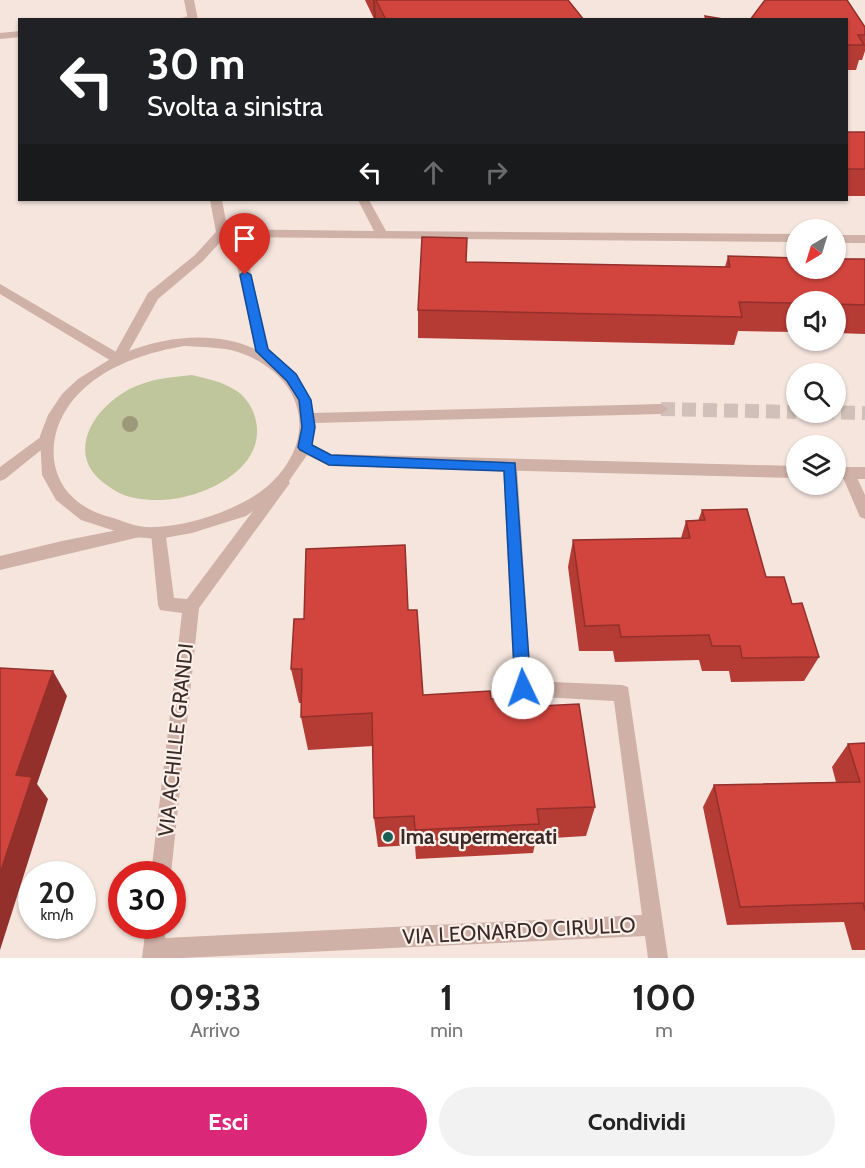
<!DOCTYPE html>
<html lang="it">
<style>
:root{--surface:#fff;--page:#f2f2f2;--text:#222;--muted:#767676;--accent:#db2777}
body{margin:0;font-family:Cabin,sans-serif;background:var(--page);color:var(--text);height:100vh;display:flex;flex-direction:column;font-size:22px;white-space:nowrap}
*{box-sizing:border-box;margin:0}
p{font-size:20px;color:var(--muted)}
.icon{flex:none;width:33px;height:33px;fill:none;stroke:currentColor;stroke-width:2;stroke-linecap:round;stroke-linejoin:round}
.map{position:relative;height:958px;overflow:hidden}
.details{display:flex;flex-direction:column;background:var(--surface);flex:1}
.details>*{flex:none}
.banner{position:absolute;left:18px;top:18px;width:830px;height:183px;border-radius:0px;box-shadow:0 2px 4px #0004;background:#202124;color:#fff;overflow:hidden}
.needle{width:39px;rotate:218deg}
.controls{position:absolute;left:786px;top:219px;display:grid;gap:12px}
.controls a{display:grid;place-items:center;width:60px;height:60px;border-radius:50%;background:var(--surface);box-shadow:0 2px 4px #0004;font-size:30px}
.speed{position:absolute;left:18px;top:861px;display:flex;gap:12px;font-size:30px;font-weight:700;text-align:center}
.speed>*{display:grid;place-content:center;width:78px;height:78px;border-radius:50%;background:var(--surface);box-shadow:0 2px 4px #0004;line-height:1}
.speed small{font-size:15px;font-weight:400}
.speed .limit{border:9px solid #d22;background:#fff;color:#111}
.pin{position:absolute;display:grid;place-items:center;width:51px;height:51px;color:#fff;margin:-62px -26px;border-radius:50% 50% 50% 0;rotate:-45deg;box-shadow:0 0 6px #0007}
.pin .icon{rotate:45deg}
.me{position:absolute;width:66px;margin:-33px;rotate:357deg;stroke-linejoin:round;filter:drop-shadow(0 0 4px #0008)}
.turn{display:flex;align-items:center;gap:21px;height:126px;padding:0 30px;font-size:27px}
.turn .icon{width:78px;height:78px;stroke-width:2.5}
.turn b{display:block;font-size:42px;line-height:51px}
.lanes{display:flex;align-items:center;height:57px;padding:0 30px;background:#0003;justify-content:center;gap:30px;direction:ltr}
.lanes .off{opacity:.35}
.eta{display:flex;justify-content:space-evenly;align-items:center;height:102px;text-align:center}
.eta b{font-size:36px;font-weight:700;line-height:42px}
.primary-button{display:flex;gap:12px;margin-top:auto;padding:12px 30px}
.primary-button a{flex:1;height:69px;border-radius:36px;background:var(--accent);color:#fff;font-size:24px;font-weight:700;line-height:69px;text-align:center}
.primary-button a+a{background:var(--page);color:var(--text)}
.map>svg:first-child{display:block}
</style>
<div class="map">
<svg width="865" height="958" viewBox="0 0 865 958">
<rect width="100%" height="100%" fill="#f5e5dd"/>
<path fill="#c0c69b" d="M192,375C208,379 221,381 235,390C244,395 251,405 254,414C273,468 200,501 157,500C143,500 126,498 114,490C103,483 91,474 87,461C77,428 111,395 139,385C156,378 174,377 192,375Z"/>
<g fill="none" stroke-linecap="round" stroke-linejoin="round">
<path stroke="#d0c0b9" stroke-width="14" stroke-dasharray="14 7" stroke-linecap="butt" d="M661,409L796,412
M820,412L865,413"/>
<path fill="#cfb1a7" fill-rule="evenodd" d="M848,467L853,469L865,495V519L860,517L841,473L843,469Z"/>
<path fill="#cfb1a7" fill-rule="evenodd" d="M192,15L195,16L196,20H174Z
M20,31V37L0,39V33Z
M358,200H369L386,231L796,234V242L222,237L216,233L222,229L374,231Z
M836,235H865V243H836Z
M0,284L123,356L125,359L123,362H113L0,294Z
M46,433L53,438L51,442L5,479L0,481V467Z
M510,460L515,462L517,466L531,681L622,685L628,687L668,958H648L645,936L182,958H142L146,926H166L165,938L642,915L614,701L523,696L517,694L514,688L503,466L505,462Z
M282,477L287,479L290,483L287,487L199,608L171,874H151L182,613L160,610L158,605L151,533L153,529L159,527L165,529L174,598L187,599L277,479Z
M138,526L144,528L146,532L144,536L0,570V556L62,541Z"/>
<path fill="#cfb1a7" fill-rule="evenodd" d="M184,0H194L198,20H188Z
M210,200H222L228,232L247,256L268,349L305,388L312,413L661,404L668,409L661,414L314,423L310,443L331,454L796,466V478L329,466L307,455L282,491L246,516L192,533L159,539L134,537L81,520L56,500L42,475L40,436L48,415L62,394L78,379L112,358L148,293L195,255L216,232ZM222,240L235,257L255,349C216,331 168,336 129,351L158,299L203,261ZM184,346C201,347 222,347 238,352C301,373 321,434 272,482C245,509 183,529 145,527C131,526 119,519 106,516C40,496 39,425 88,385C116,362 150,352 184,346Z
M836,467H865V479H836Z"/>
</g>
<circle fill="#9c997a" cx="130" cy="424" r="8"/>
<path fill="#b53b35" d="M365,0H568L584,20H376V18L374,19Z
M846,20L865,27V51L862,60H859L856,70H846Z
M846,132H865V196H846Z
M728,256L865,259V334L836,333V302H796V332L738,331L734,345L418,338V310L466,262L725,267Z
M702,510L792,604L819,657L804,681L731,682L729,671H702L699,660L615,662L613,651H579L568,567L573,540L681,538L686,521H698Z
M408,610L423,695L491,699L539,706L595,807L586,836L536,839L533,853L416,859L415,845L378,847L374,818L373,746L308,750L301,717V703H299L291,669L304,619Z
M865,743V950H852L844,922L727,925L703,807L714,785L836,782L832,767L848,744Z"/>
<path fill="#93302b" d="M373,0H375L376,18L374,19Z
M53,671L67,696L37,784L48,799L0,950V873L16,775Z"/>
<path fill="#d2453e" stroke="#93302b" stroke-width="1.5" d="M376,0H568L584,20H386Z
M765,0H847L865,27V35H858L864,45H846V20H750Z
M705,16L729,20H706Z
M846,132H865V169H846Z
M422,237L467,238L466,262L730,267L728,256L796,258V268H836V259H865V305L836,304V302H796V303L739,302L742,317L418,310Z
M747,509L766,577H784L792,604L802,603L819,657L742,658L740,646H712L709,635L621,637L619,625L585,626L573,540L690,538L686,521L705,520L702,510Z
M405,545L408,610H417L423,695L490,691L491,699L538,697L539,706L579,704L595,807L537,809L539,824L415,830L414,816L374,818L372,713L301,717L302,669H291L294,619H304L306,549Z
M0,668L53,671L16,775L32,777L0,873Z
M865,743V911L863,903L740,907L714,785L860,782L848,744Z"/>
<path fill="#1a73e8" stroke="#114b97" stroke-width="1.5" d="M245,271L251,275L268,349L296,374L311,400L315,427L312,445L331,455L515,463L531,688L529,693L523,695L517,693L515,688L504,471L329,465L300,450L298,447L302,427L299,400L287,381L256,351L240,275Z"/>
<circle fill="#196157" stroke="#fcf0ea" stroke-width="2" cx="388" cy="837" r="6"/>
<g text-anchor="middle" stroke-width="4.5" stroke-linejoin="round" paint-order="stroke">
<g font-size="21" fill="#3a2a28" stroke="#fcf0ea">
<text transform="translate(176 740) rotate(-84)" y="7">VIA ACHILLE GRANDI</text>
<text transform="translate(519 931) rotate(-3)" y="7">VIA LEONARDO CIRULLO</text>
</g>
<g font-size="21" font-weight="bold" fill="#3a2a28" stroke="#fcf0ea" text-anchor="start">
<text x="400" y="844">Ima supermercati</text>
</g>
</g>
</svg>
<div class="controls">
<a><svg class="needle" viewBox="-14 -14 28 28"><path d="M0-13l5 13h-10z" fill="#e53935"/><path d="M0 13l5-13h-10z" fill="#767676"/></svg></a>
<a><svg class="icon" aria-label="sound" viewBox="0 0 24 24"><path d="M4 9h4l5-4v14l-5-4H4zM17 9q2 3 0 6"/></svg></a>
<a><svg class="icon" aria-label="search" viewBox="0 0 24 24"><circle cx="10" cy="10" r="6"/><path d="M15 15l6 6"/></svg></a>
<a><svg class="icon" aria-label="layers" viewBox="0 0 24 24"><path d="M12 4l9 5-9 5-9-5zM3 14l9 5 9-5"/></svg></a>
</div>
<div class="speed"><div>20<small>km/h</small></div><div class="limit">30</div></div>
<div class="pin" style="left:245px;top:275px;background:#d93025"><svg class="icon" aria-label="arrive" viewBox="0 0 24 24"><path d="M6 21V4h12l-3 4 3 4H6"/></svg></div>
<svg class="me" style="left:523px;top:688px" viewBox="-20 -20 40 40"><circle r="19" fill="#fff"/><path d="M0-13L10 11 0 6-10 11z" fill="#1a73e8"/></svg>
<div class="banner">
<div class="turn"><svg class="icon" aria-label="left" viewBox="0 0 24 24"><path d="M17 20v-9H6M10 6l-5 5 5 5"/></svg><div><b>30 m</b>Svolta a sinistra</div></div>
<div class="lanes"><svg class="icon" aria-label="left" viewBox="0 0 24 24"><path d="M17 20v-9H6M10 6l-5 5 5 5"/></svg><svg class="icon off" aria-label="ahead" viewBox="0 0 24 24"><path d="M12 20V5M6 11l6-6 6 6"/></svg><svg class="icon off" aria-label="right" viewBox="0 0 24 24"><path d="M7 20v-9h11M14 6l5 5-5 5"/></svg></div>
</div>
</div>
<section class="details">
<div class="eta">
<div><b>09:33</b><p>Arrivo</p></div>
<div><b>1</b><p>min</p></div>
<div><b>100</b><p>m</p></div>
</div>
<div class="primary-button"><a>Esci</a><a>Condividi</a></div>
</section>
